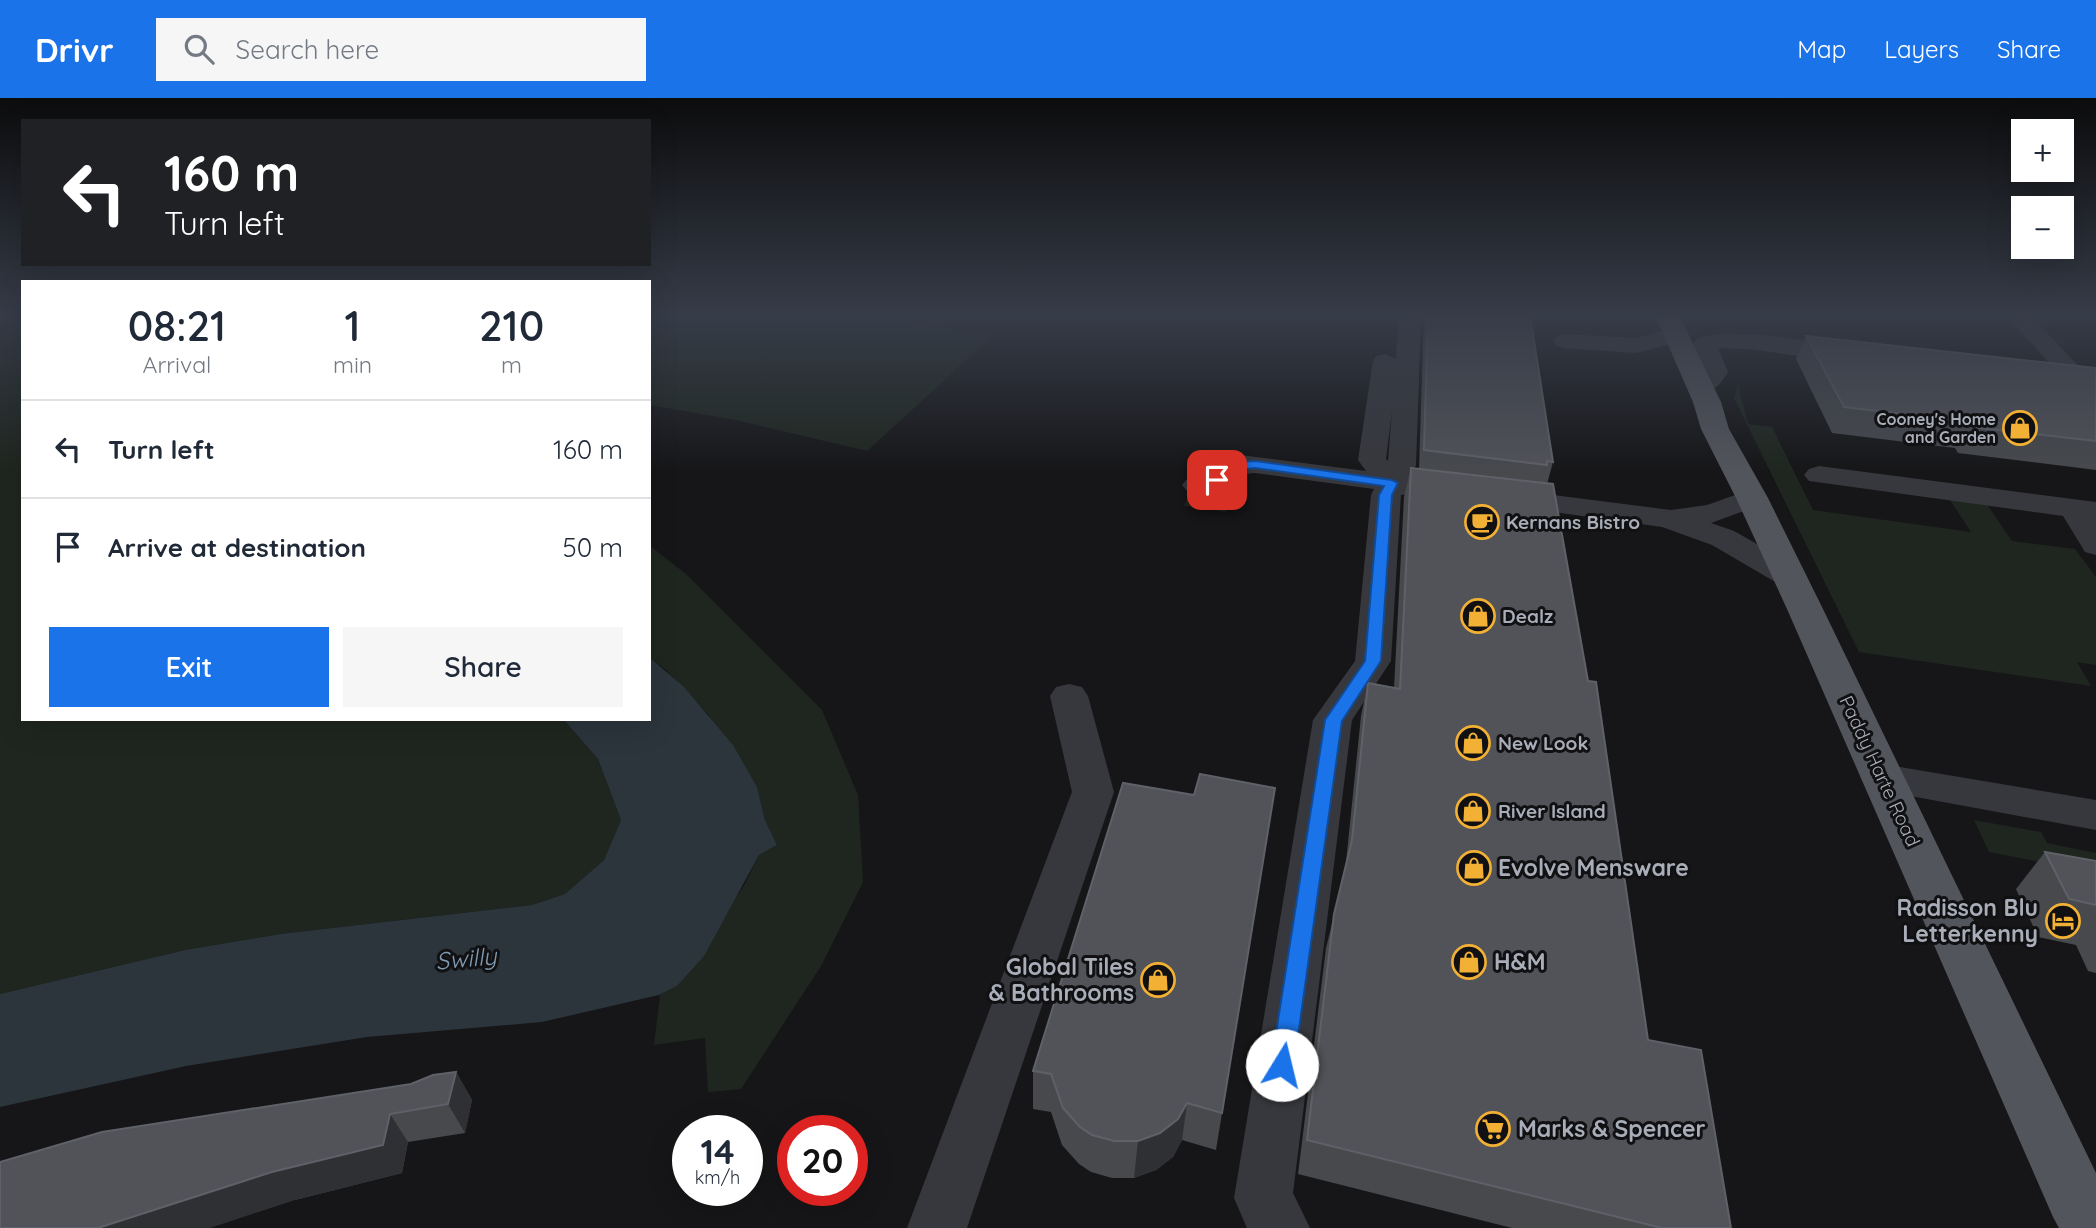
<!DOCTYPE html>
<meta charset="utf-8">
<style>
:root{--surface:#fff;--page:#f6f6f7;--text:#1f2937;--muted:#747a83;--line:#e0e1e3;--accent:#1a73e8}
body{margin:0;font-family:Quicksand,sans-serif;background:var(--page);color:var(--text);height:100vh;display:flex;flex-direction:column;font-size:26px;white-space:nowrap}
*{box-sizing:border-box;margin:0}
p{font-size:23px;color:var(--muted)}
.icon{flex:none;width:38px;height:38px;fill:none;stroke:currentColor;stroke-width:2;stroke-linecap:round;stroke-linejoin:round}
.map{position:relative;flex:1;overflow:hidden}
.drawer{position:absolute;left:21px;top:182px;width:630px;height:441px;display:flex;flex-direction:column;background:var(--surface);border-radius:0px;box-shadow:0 7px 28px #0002}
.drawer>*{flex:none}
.hud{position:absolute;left:21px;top:21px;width:630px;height:147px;border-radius:0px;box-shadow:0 7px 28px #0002;background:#202124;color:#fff;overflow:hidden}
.buttons{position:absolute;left:2011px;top:21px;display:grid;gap:14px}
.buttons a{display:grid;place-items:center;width:63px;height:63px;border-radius:0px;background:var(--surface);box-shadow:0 7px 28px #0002;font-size:35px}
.speed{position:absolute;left:672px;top:1017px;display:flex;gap:14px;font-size:35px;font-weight:700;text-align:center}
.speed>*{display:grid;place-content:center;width:91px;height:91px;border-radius:50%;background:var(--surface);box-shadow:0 7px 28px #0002;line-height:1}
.speed small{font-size:18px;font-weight:400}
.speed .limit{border:10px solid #d22;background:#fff;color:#111}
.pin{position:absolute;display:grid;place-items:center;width:60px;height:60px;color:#fff;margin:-30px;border-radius:14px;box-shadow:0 4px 10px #0006}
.me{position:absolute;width:77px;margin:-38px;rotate:9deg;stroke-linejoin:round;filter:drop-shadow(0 0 5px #0008)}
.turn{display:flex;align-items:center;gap:24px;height:147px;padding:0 28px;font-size:32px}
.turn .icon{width:91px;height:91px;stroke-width:2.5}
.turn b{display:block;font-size:49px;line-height:60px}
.eta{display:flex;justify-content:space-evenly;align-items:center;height:119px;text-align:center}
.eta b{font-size:42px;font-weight:600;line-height:49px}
.primary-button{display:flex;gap:14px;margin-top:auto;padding:14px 28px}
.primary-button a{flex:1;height:80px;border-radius:0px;background:var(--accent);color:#fff;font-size:28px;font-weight:600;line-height:80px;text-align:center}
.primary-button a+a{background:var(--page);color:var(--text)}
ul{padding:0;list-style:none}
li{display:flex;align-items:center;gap:21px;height:98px;padding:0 28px;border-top:2px solid var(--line)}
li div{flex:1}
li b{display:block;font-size:26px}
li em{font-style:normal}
header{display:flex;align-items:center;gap:42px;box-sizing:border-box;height:98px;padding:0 35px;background:var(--accent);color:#fff}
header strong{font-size:33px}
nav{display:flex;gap:38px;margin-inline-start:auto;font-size:24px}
.search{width:490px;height:63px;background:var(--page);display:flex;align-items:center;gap:18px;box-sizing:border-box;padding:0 24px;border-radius:0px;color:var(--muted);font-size:26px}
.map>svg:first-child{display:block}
</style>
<header>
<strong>Drivr</strong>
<div class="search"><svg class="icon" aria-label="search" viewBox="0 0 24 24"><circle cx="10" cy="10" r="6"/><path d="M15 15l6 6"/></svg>Search here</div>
<nav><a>Map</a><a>Layers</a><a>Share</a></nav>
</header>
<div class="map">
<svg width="2096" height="1130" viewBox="0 0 2096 1130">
<rect width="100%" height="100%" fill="#161618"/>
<path fill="#1e261f" d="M0,217H23V621H563L598,661L621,722L604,762L565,796L532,807L280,836L185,852L0,896Z
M649,217H866L994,237L867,353L736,322L649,307Z
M1738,287L1748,326L1772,329L1813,412L1971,434L1950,402L1986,405L2012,443L2075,451L2096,479V567L2077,564L2091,588L1859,554L1734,300Z
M1243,378L1226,414L1184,408L1190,392C1209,393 1228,390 1243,378Z
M649,447L686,476L822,612L858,697L863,784L821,868L741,991L708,994L705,940L654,947L660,897L677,888L745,786L759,757L777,747L765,722L757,689L707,615L666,572L649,559Z
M1974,722L2041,734L2047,745L2096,755V775L1989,754Z"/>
<path fill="#2c353c" d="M649,559L684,589L733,647L757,689L765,722L777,747L759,757L704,858L677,888L659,897L542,924L367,939L186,968L0,1009V896L185,852L280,836L532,807L565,796L604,762L621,722L598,661L563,621H649Z"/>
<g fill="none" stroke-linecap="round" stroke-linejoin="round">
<path fill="#37383d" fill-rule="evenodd" d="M1399,217H1421L1416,367L1410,379L1424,382L1429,388L1424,394L1401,397L1391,563L1352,622L1293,1095L1310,1130H1247L1234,1100L1313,622L1355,563L1371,397L1374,391L1255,375C1244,375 1240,381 1230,387C1219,394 1200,396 1187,393L1182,387L1187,381L1208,376L1230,360L1240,357L1366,373L1358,362L1373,263L1376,258L1385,256L1396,261ZM1392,313L1388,363L1386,361Z
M2006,217H2030L2088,278L2092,283L2088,288L2079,291L2070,288Z
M1677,230L1685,232L1689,237L1685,242L1636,255L1565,250L1557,248L1553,243L1557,238L1565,236L1636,240Z
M1715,236C1760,234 1811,242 1856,253L1859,258L1856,263L1847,265L1750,251L1718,250L1728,274C1719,290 1710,297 1690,292L1686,287L1690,282L1701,279L1704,274L1693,246L1697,241Z
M1819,368L2096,404V457L2085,454L2063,418L1809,383L1804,377L1809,371Z
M1507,391L1671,412L1707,407L1752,391L1763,394L1767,400L1763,406L1711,425L1734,433L1801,471L1806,478L1801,485L1789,488L1777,485L1712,447L1662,429L1496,406L1492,400L1496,394Z
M1069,586L1082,589L1088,598L1114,694L967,1130H907L1072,694L1050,598L1056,589Z
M1882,666L2096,702V732L1867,690L1861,680L1867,670Z"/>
<path fill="#53555c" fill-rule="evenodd" d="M1655,217H1679L1721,304L1729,331L1768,400L1823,511L2096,1075V1130H2059L2053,1119L1787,511L1736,400L1701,331L1693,304Z"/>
</g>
<path fill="#47494d" d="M1424,217H1530L1553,364L1547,386L1648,942L1731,1130H1512L1298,1076L1326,850L1345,774L1361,618L1368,585L1394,590L1404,399L1411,370L1419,371Z
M1806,238L2096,270V372L1958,355L1955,350L1832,335L1796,261Z
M1275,690L1216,1052L1182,1042L1173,1059L1156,1072L1134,1080H1112L1091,1074L1079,1066L1062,1047L1051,1014L1033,1011V973L1194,697Z
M2045,754L2096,763V875L2088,873L2076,847L2038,839L2016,791Z
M456,974L472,1002L465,1035L408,1044L402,1075L295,1102L411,986Z"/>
<path fill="#2f3033" d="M456,974L472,1002L465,1035L448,1006Z
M1187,1005L1182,1042L1173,1059L1156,1072L1134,1080L1138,1043Z
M390,1016L408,1044L402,1075L295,1102L210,1130H98Z"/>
<path fill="#525359" stroke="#5f6168" stroke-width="2" d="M1428,217H1530L1553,364L1547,363V367L1424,352Z
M1806,238L2096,270V343L1972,329L1969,324L1844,309Z
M1411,370L1553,386L1588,583L1596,584L1648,942L1701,952L1731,1130H1662L1307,1042L1334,816L1352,742L1368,585L1400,591Z
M1200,676L1275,690L1222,1015L1187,1005L1178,1021L1160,1035L1138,1043H1114L1092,1037L1080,1029L1063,1010L1051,976L1033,973L1123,685L1194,697Z
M2045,754L2096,763V807L2069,801Z
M456,974L448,1006L390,1016L383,1047L272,1074L98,1130H0V1064L102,1034L411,986L433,977Z"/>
<linearGradient id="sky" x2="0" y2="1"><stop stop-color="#0c0c0d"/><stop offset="0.58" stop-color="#363c48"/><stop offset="1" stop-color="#363c48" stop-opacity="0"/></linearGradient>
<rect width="2096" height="375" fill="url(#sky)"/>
<path fill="#1a73e8" stroke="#114b97" stroke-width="2" d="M1255,363L1392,382L1398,385L1392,397L1381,563L1342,623L1294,967L1290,975L1282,978L1274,975L1271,967L1325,622L1365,563L1379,397L1384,388L1255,370C1239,370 1232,381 1217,386L1211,382L1236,364Z"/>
<defs>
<g id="shop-ring" transform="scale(1.75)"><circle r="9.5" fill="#111113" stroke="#f2b134" stroke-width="1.5"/><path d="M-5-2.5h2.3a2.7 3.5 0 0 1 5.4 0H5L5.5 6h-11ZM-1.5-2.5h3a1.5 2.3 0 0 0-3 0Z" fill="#f2b134"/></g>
<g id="cafe-ring" transform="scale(1.75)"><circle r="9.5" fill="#111113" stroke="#f2b134" stroke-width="1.5"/><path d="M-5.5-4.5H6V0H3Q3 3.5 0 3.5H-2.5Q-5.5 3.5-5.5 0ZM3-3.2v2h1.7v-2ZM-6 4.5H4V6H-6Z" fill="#f2b134"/></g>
<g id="hotel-ring" transform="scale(1.75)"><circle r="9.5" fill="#111113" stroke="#f2b134" stroke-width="1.5"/><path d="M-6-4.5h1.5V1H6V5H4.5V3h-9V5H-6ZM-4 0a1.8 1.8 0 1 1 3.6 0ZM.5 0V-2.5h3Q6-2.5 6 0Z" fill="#f2b134"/></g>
<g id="supermarket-ring" transform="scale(1.75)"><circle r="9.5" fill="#111113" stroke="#f2b134" stroke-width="1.5"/><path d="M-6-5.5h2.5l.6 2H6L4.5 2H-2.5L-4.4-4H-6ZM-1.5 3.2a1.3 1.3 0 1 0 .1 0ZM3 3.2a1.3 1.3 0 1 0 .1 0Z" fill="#f2b134"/></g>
</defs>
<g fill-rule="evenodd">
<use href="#shop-ring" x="2020" y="330"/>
<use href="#cafe-ring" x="1482" y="424"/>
<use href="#shop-ring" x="1478" y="518"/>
<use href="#shop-ring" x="1473" y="645"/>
<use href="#shop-ring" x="1473" y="713"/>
<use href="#shop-ring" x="1474" y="770"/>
<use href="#hotel-ring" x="2063" y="823"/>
<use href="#shop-ring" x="1469" y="864"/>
<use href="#shop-ring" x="1158" y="882"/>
<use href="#supermarket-ring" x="1493" y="1031"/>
</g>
<g text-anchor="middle" stroke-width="6" stroke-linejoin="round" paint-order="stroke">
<g font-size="16" font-weight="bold" fill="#a8adb8" stroke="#111113" text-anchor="end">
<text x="1996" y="327">Cooney's Home<tspan x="1996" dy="18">and Garden</tspan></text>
</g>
<g font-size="19" font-weight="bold" fill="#a8adb8" stroke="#111113" text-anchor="start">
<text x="1506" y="431">Kernans Bistro</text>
<text x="1502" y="525">Dealz</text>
<text x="1498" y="652">New Look</text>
<text x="1498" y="720">River Island</text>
</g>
<g font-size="19" fill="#a8adb8" stroke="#111113">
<text transform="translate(1880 673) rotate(65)" y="7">Paddy Harte Road</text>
</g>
<g font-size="23" font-weight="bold" fill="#a8adb8" stroke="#111113" text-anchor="start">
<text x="1498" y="778">Evolve Mensware</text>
<text x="2038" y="818" text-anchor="end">Radisson Blu<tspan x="2038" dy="26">Letterkenny</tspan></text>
<text x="1494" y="872">H&amp;M</text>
<text x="1134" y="877" text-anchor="end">Global Tiles<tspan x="1134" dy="26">&amp; Bathrooms</tspan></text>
<text x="1518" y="1039">Marks &amp; Spencer</text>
</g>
<g font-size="24" font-style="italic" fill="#7f9bb3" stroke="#111113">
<text transform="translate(466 861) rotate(-5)" y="8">Swilly</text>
</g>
</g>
</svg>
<div class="buttons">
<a>+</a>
<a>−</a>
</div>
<div class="speed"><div>14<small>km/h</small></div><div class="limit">20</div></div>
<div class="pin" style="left:1217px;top:382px;background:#d93025"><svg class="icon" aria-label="arrive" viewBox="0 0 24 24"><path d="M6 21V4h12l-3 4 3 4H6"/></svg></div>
<svg class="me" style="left:1282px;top:967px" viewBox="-20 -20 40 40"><circle r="19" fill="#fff"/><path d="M0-13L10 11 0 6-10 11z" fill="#1a73e8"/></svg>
<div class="hud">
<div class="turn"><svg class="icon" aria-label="left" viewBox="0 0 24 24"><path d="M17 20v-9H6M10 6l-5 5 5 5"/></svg><div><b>160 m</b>Turn left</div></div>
</div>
<section class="drawer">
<div class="eta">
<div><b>08:21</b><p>Arrival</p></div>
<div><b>1</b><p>min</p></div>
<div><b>210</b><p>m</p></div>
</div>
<ul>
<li><svg class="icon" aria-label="left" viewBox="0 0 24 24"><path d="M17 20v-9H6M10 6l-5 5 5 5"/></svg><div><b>Turn left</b></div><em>160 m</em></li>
<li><svg class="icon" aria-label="arrive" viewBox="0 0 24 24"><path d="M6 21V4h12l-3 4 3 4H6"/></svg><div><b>Arrive at destination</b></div><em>50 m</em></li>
</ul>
<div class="primary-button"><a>Exit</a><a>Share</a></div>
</section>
</div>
